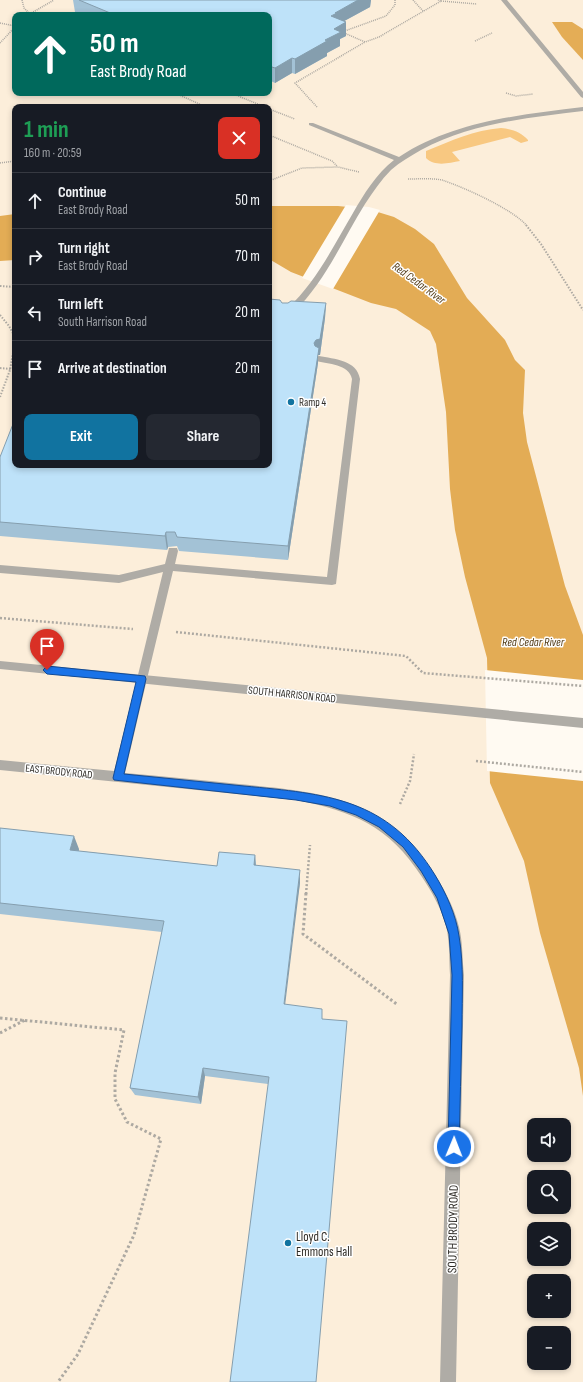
<!DOCTYPE html>
<meta charset="utf-8">
<style>
:root{--surface:#171b24;--page:#242831;--text:#f1f3f6;--muted:#9ea1a6;--line:#363941;--accent:#1173a0}
body{margin:0;font-family:"Sofia Sans Condensed",sans-serif;background:var(--page);color:var(--text);height:100vh;display:flex;flex-direction:column;font-size:15px;white-space:nowrap}
*{box-sizing:border-box;margin:0}
p{font-size:13px;color:var(--muted)}
.icon{flex:none;width:22px;height:22px;fill:none;stroke:currentColor;stroke-width:2;stroke-linecap:round;stroke-linejoin:round}
.map{position:relative;flex:1;overflow:hidden}
.details{position:absolute;left:12px;top:104px;width:260px;height:364px;display:flex;flex-direction:column;background:var(--surface);border-radius:8px;box-shadow:0 2px 6px #0003}
.details>*{flex:none}
.banner{position:absolute;left:12px;top:12px;width:260px;height:84px;border-radius:8px;box-shadow:0 2px 6px #0003;background:#00695c;color:#fff;overflow:hidden}
.controls{position:absolute;left:527px;top:1118px;display:grid;gap:8px}
.controls a{display:grid;place-items:center;width:44px;height:44px;border-radius:8px;background:var(--surface);box-shadow:0 2px 6px #0003;font-size:20px}
.pin{position:absolute;display:grid;place-items:center;width:34px;height:34px;color:#fff;margin:-41px -17px;border-radius:50% 50% 50% 0;rotate:-45deg;box-shadow:0 0 4px #0007}
.pin .icon{rotate:45deg}
.me{position:absolute;width:44px;margin:-22px;rotate:1deg;stroke-linejoin:round;filter:drop-shadow(0 0 3px #0008)}
.turn{display:flex;align-items:center;gap:14px;height:84px;padding:0 12px;font-size:18px}
.turn .icon{width:52px;height:52px;stroke-width:2.5}
.turn b{display:block;font-size:28px;line-height:34px}
.round{display:grid;place-items:center;flex:none;width:42px;height:42px;border-radius:8px;background:var(--page)}
.overview{display:flex;align-items:center;justify-content:space-between;height:68px;padding:0 12px}
h1{font-size:24px;font-weight:700;line-height:30px;color:#1e9e55}
.button{display:flex;gap:8px;margin-top:auto;padding:8px 12px}
.button a{flex:1;height:46px;border-radius:8px;background:var(--accent);color:#fff;font-size:16px;font-weight:700;line-height:46px;text-align:center}
.button a+a{background:var(--page);color:var(--text)}
ul{padding:0;list-style:none}
li{display:flex;align-items:center;gap:12px;height:56px;padding:0 12px;border-top:1px solid var(--line)}
li div{flex:1}
li b{display:block;font-size:15px}
li em{font-style:normal}
.map>svg:first-child{display:block}
</style>
<div class="map">
<svg width="583" height="1382" viewBox="0 0 583 1382">
<rect width="100%" height="100%" fill="#fffaf2"/>
<path fill="#fceeda" fill-rule="evenodd" d="M0,0H583V1382H0ZM15,15H269V93H15ZM15,107H269V465H15ZM534,1125H564V1155H534ZM534,1177H564V1207H534ZM534,1229H564V1259H534ZM534,1281H564V1311H534ZM534,1333H564V1363H534Z"/>
<path fill="#f8c881" d="M501,128C512,129 521,132 528,140V141L521,143L510,137L452,152L460,161C449,163 435,167 426,158V151C451,141 474,130 501,128Z"/>
<path fill="#e4ad56" d="M552,22H572L583,29V60L562,37Z"/>
<path fill="#e3ac55" d="M269,206H338L368,209L394,217L415,229L434,244L467,298L505,340L515,360L525,370L523,413L527,442L565,586L583,635V1096L579,1068L540,933L524,861L490,783L487,658L465,577L455,530L450,489L446,412L436,344L430,331L396,309L371,303L291,272L269,259Z
M15,214V260L0,261V216Z"/>
<path fill="#fffaf2" d="M346,205L369,207L380,210L333,289L302,278Z
M485,670L583,680V781L487,771Z"/>
<g fill="none" stroke-linecap="round" stroke-linejoin="round">
<path stroke="#ada9a2" stroke-width="1.5" stroke-dasharray="1 1" stroke-linecap="butt" d="M22,0L24,8L30,14
M395,0V5L386,16L342,32L365,42L379,37L441,1L438,0
M413,0L423,11
M441,1L477,4
M28,15L54,0
M0,23L15,26
M475,41L492,33
M0,43L15,27
M175,93L206,107
M231,93L265,107
M506,93L516,96L533,94
M317,107L295,83L365,42
M269,109L295,119
M269,135L332,161L337,166
M0,163L15,161
M408,179C419,179 432,178 442,180C463,187 513,209 527,226
M269,180V193
M269,181L302,168L338,167L359,172"/>
<path stroke="#ada9a2" stroke-width="2" stroke-dasharray="1.5 1.5" stroke-linecap="butt" d="M526,225L541,244L583,310
M0,286L15,287
M0,315L9,326L15,337
M0,368L11,369
M0,397L10,370L15,342"/>
<path stroke="#ada9a2" stroke-width="2.5" stroke-dasharray="2 2" stroke-linecap="butt" d="M0,618L133,629
M176,632L406,656L423,673L583,686
M476,761L583,772
M400,804L410,781L414,754
M306,894L310,845"/>
<path stroke="#ada9a2" stroke-width="3" stroke-dasharray="2.5 2.5" stroke-linecap="butt" d="M306,893L303,934L398,1005
M0,1018L124,1030L115,1073V1099L127,1122L161,1139L134,1235L78,1354L58,1382
M0,1033L25,1020"/>
<path fill="#afaca6" fill-rule="evenodd" d="M583,107V111C527,118 472,123 421,150C411,156 400,162 391,170C381,180 373,192 365,204C342,241 325,282 293,313H287V309C316,282 333,247 353,213C364,194 376,174 394,160L309,125V123H313L399,157C454,121 519,115 583,107Z
M319,356C334,359 357,360 360,379L336,584L332,585L173,571L147,679L146,682L142,683L138,682L137,679L163,572L119,583L0,573V565L119,575L165,564L169,548H177L178,551L175,564L327,577L352,379C349,364 328,364 316,361L315,359L316,357Z"/>
<path fill="#afaca6" fill-rule="evenodd" d="M501,0H507L583,92V98L581,97Z
M142,675L146,676L147,679L125,773C163,776 201,780 239,784C317,792 383,796 430,867C442,885 454,906 459,927C463,943 462,959 464,975L456,1382H440L450,975C449,959 450,942 446,926C441,908 432,892 422,877C388,825 354,812 296,800L0,770V760L114,771L137,679L138,676Z"/>
<path fill="#afaca6" fill-rule="evenodd" d="M0,661L583,718V728L0,669Z"/>
</g>
<path fill="#a3c2d6" d="M73,0H371L370,7L344,21L346,36L340,39V46L327,53V56L295,74L292,73L275,83L269,80V15H83L75,12Z
M282,303H326L325,318L320,355H318V363L288,560L179,551L177,546L168,547L167,550L0,536V457Z
M0,828L79,849V851L217,866L255,855L256,865L300,883L268,1084L205,1076L201,1104L135,1095L130,1088L162,932L0,914Z"/>
<path fill="#859eae" d="M358,0H371L370,7L337,25L346,22V36L340,39V46L327,53V56L295,74V59L335,13Z
M292,58V73L275,83V68Z
M326,303L325,318L320,355H318V363L288,560V546L314,343L316,340Z
M166,532L168,547L167,550L165,536Z
M74,836L79,849L76,863L70,850Z
M255,855L256,868L254,865Z
M300,870V883L284,1014V1004Z
M203,1068L205,1076L201,1104L198,1097Z"/>
<path fill="#bee2f9" stroke="#859eae" d="M79,0H358L335,13H337L331,16L346,22L334,29L341,32L325,40L327,41L295,59L292,58L275,68L269,66V15H115Z
M269,299L280,300L282,303H288L291,301L326,303L320,339L316,340L314,343L315,346L319,348L288,546L177,537L175,532H166L165,536L0,522V457L15,419V465H269Z
M0,828L74,836L70,850L217,866L219,852L255,855L254,865L300,870L284,1004L322,1009V1019L347,1021L316,1382H230L269,1077L203,1068L198,1097L130,1088L164,921L0,903Z"/>
<path fill="#1a73e8" stroke="#114b97" d="M47,666L145,676L146,679L124,774C164,778 204,782 244,786C327,794 388,798 435,875C446,893 456,915 459,936C464,965 462,996 462,1026C461,1066 460,1107 459,1147L458,1151L454,1153L449,1151L448,1147L452,975L449,934L437,898L421,871L403,847L379,827L356,815L330,806L296,800L114,780L113,778L136,682L47,674L43,670Z"/>
<g fill="#1173a0" stroke="#fff" stroke-width="1.5">
<circle cx="291" cy="402" r="4"/>
<circle cx="288" cy="1243" r="4"/>
</g>
<g text-anchor="middle" stroke-width="3" stroke-linejoin="round" paint-order="stroke">
<g font-size="11" fill="#2f2c27" stroke="#fff" text-anchor="start">
<text x="299" y="406">Ramp 4</text>
</g>
<g font-size="11" fill="#2f2c27" stroke="#fff">
<text transform="translate(292 694) rotate(6)" y="4">SOUTH HARRISON ROAD</text>
<text transform="translate(59 771) rotate(6)" y="4">EAST BRODY ROAD</text>
</g>
<g font-size="12" font-style="italic" fill="#533c17" stroke="#fff">
<text transform="translate(419 283) rotate(36)" y="4">Red Cedar River</text>
<text x="533" y="646">Red Cedar River</text>
</g>
<g font-size="13" fill="#2f2c27" stroke="#fff">
<text transform="translate(452 1229) rotate(-89)" y="5">SOUTH BRODY ROAD</text>
</g>
<g font-size="13" fill="#2f2c27" stroke="#fff" text-anchor="start">
<text x="296" y="1241">Lloyd C.<tspan x="296" dy="15">Emmons Hall</tspan></text>
</g>
</g>
</svg>
<div class="controls">
<a><svg class="icon" aria-label="sound" viewBox="0 0 24 24"><path d="M4 9h4l5-4v14l-5-4H4zM17 9q2 3 0 6"/></svg></a>
<a><svg class="icon" aria-label="search" viewBox="0 0 24 24"><circle cx="10" cy="10" r="6"/><path d="M15 15l6 6"/></svg></a>
<a><svg class="icon" aria-label="layers" viewBox="0 0 24 24"><path d="M12 4l9 5-9 5-9-5zM3 14l9 5 9-5"/></svg></a>
<a>+</a>
<a>−</a>
</div>
<div class="pin" style="left:47px;top:670px;background:#d93025"><svg class="icon" aria-label="arrive" viewBox="0 0 24 24"><path d="M6 21V4h12l-3 4 3 4H6"/></svg></div>
<svg class="me" style="left:454px;top:1147px" viewBox="-20 -20 40 40"><circle r="17" fill="#1a73e8" stroke="#fff" stroke-width="3"/><path d="M0-11L8 9 0 5-8 9z" fill="#fff"/></svg>
<div class="banner">
<div class="turn"><svg class="icon" aria-label="ahead" viewBox="0 0 24 24"><path d="M12 20V5M6 11l6-6 6 6"/></svg><div><b>50 m</b>East Brody Road</div></div>
</div>
<section class="details">
<div class="overview"><div><h1>1 min</h1><p>160 m · 20:59</p></div><a class="round" style="background:#d93025;color:#fff"><svg class="icon" aria-label="close" viewBox="0 0 24 24"><path d="M6 6l12 12M18 6L6 18"/></svg></a></div>
<ul>
<li><svg class="icon" aria-label="ahead" viewBox="0 0 24 24"><path d="M12 20V5M6 11l6-6 6 6"/></svg><div><b>Continue</b><p>East Brody Road</p></div><em>50 m</em></li>
<li><svg class="icon" aria-label="right" viewBox="0 0 24 24"><path d="M7 20v-9h11M14 6l5 5-5 5"/></svg><div><b>Turn right</b><p>East Brody Road</p></div><em>70 m</em></li>
<li><svg class="icon" aria-label="left" viewBox="0 0 24 24"><path d="M17 20v-9H6M10 6l-5 5 5 5"/></svg><div><b>Turn left</b><p>South Harrison Road</p></div><em>20 m</em></li>
<li><svg class="icon" aria-label="arrive" viewBox="0 0 24 24"><path d="M6 21V4h12l-3 4 3 4H6"/></svg><div><b>Arrive at destination</b></div><em>20 m</em></li>
</ul>
<div class="button"><a>Exit</a><a>Share</a></div>
</section>
</div>
